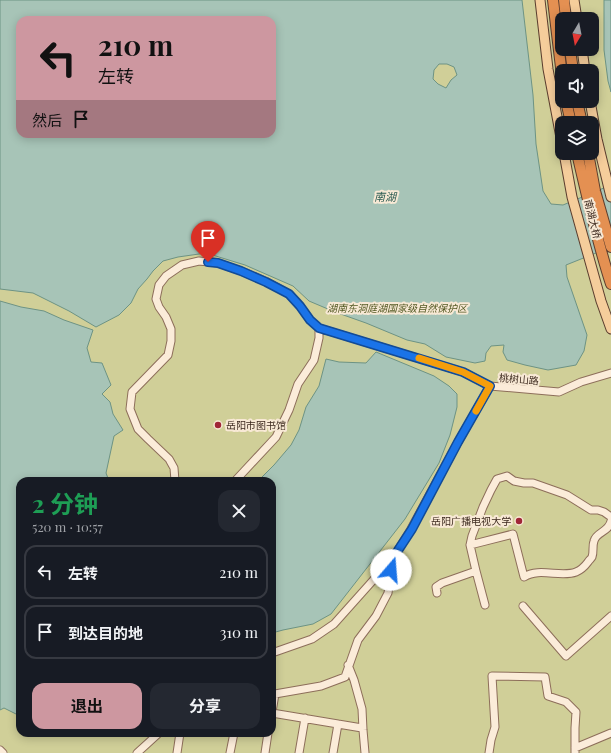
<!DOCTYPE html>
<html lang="zh">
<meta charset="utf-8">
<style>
:root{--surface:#171b24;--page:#242831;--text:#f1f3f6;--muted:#9ea1a6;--line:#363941;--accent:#cd97a0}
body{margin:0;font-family:"Playfair Display","Noto Sans SC",serif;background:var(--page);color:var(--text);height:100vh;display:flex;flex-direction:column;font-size:15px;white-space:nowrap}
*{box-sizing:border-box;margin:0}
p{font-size:13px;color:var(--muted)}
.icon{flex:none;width:22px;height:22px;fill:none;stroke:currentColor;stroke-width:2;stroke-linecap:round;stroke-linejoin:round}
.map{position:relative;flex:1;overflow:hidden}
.details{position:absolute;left:16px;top:477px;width:260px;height:260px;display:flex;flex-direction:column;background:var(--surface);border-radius:12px;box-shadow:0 2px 10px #0003}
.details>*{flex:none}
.banner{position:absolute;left:16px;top:16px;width:260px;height:122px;border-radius:12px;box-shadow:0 2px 10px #0003;background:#cd97a0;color:#111;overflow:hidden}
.needle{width:26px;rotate:190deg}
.fabs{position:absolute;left:555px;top:12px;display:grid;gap:8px}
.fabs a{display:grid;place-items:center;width:44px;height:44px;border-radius:8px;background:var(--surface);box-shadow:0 2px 10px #0003;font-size:20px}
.pin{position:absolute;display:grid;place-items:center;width:34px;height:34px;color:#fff;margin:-41px -17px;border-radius:50% 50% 50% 0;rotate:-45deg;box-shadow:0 0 4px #0007}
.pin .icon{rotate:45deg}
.me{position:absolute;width:44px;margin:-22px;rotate:18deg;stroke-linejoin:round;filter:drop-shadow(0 0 3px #0008)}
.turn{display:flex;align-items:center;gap:14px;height:84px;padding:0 16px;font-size:18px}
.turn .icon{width:52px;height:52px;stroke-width:2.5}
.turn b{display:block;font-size:28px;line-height:34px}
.then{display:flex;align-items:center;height:38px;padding:0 16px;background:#0003;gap:8px;font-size:15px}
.round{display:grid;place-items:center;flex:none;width:42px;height:42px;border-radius:12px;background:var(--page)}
.overview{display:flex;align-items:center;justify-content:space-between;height:68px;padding:0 16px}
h1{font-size:24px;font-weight:700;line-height:30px;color:#1e9e55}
.cta{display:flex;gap:8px;margin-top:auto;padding:8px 16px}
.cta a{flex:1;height:46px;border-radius:12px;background:var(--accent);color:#111;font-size:16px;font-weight:700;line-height:46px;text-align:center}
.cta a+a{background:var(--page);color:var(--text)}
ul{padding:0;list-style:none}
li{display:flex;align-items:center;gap:12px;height:54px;margin:0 8px 6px;padding:0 8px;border:2px solid var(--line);border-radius:12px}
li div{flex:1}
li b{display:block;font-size:15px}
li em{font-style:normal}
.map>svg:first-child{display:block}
</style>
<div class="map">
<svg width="611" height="753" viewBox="0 0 611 753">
<rect width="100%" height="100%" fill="#f1dec5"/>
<path fill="#d0cf98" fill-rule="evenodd" d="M0,0H611V753H0ZM562,19H592V49H562ZM20,20H272V134H20ZM562,71H592V101H562ZM562,123H592V153H562ZM20,481H272V733H20Z"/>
<path fill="#a7c4b7" stroke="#6d9384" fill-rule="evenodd" d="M0,0H522L533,95L536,144L543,191L551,204L563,205L611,185V247L566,265L567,277L587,335L584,351L576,365L548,370L525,365L507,360L503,352L504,345L491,346L486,353L485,361L475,363L446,357L425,344L407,340L366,323L335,312L309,301L293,286L245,265L206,253L178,257L163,261L153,271L147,279L138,289L131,303L119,315L96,327L69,311L33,293L0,289ZM20,20H272V134H20ZM439,64H447L454,67L457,75L451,80L446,88L438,84L433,79L434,70Z
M604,0H611V92L608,81L604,50Z
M0,301L21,307L44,311L64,320L93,330L87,348L91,362L102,363L111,385L102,394L110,402L113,414L123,430L114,436L106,473L109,481H20V717L16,714L4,708L0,710Z
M376,352L434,376L449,386L457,394V407L450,435L439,463L405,519L331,614L313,624L283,630L272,633V481H258L274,465L291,445L299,430L306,407L319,386L326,359L339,362L366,363Z"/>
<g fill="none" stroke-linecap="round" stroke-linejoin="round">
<g stroke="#8d6e5a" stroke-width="9">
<path id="minor" d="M175,481L174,468L169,459L148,439L138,429L130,409L132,392L168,355L171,341V329L166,317L159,307L156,299L159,285L166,276L182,265L199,261L218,263L241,271L267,282L289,294L300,306L310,320L319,328L463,372L490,386
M235,481L276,437L289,410L298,384L314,360L319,338V328
M470,545L513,534L524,577C539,567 561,578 576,572C581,570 585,566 588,562C589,560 591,559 592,557C594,552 592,546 594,541C596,532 609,532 611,521
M476,571L485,605
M437,593L436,587L442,583L476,571L470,545L472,536L483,507L491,490L497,479L507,476L514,481L524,483H533L567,495L591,510H598L604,512L611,517
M523,606L566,656L611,616
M272,653L312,639L334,624L393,558L411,529L458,442L490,386L559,392L581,382L611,373
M348,665L354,680L362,709L363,730L365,753
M272,712L275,694L321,686L345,677L358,640L376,616L388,593L393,558
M272,713L362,728
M575,748L611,733
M0,750L3,753
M137,753L159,733
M177,753L180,733
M230,753L234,733
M265,753L268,733
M299,753L305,718
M333,753L338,724
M489,753L491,740L495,727L492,676L545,677L548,696L566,702L576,712L575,728V753"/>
</g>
<g stroke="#5b3d2e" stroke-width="11">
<path id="major" d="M540,0L548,69L562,143
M574,0L577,19
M582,49L585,71
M590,101L597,139L611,197
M564,153L572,197L601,301L611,329"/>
</g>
<g stroke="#5b3d2e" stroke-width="12">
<path id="highway" d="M553,0L562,76
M564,0L566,19
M570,49L573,71
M566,101L571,123
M577,101L582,123
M577,153C587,197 597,241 611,284
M588,153L595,191L611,247"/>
</g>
<use href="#minor" stroke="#fbecd9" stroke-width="7"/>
<use href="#major" stroke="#f5cd9b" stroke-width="9"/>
<use href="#highway" stroke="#e49052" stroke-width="10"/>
</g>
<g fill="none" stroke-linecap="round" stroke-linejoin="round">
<g stroke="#114b97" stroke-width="10">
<path id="route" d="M208,262L218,263L241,271L266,282L289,294L300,306L310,320L319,328L463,372L490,386L458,442L412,529L393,558L391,570"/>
</g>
<use href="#route" stroke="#1a73e8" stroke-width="7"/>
<path stroke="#f59e0b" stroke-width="7" d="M419,358L463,372L490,386L476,411"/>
</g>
<g fill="#a02637" stroke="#f8e9d5" stroke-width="1.5">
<circle cx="218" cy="425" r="4"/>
<circle cx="519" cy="521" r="4"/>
</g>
<g text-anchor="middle" stroke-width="4" stroke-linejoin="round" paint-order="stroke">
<g font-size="10" fill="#3c291e" stroke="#f8e9d5">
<text transform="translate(593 219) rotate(76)" y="4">南湖大桥</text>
<text transform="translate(519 379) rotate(5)" y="4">桃树山路</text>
</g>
<g font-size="10" font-style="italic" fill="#545a24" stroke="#f8e9d5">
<text x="397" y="312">湖南东洞庭湖国家级自然保护区</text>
</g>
<g font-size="10" fill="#3c291e" stroke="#f8e9d5" text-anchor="start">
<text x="226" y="429">岳阳市图书馆</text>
<text x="511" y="525" text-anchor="end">岳阳广播电视大学</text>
</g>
<g font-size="11" font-style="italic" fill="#2d5d53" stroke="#f8e9d5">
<text x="385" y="201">南湖</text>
</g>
</g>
</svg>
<div class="fabs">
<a><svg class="needle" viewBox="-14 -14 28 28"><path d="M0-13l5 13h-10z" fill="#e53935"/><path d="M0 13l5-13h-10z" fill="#9ea1a6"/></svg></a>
<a><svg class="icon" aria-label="sound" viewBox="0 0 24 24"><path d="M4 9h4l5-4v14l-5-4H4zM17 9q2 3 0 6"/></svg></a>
<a><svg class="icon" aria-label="layers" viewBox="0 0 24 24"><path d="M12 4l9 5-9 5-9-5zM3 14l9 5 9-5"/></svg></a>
</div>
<div class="pin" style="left:208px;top:262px;background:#d93025"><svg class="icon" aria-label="arrive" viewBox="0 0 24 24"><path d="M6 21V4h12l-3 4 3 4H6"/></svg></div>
<svg class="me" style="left:391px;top:570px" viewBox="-20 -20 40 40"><circle r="19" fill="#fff"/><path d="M0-13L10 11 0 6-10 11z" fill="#1a73e8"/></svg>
<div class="banner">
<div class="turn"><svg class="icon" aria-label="left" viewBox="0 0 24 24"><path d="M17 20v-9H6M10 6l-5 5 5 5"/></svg><div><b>210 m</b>左转</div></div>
<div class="then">然后<svg class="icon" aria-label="arrive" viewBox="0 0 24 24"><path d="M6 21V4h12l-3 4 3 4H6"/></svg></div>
</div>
<section class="details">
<div class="overview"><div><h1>2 分钟</h1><p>520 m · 10:57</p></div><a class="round"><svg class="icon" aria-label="close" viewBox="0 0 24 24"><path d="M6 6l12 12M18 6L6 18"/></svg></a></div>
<ul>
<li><svg class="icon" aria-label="left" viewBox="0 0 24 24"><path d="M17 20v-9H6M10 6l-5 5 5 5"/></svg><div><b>左转</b></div><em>210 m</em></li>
<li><svg class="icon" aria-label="arrive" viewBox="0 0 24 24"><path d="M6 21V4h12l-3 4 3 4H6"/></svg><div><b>到达目的地</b></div><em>310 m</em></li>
</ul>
<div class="cta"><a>退出</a><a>分享</a></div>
</section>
</div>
